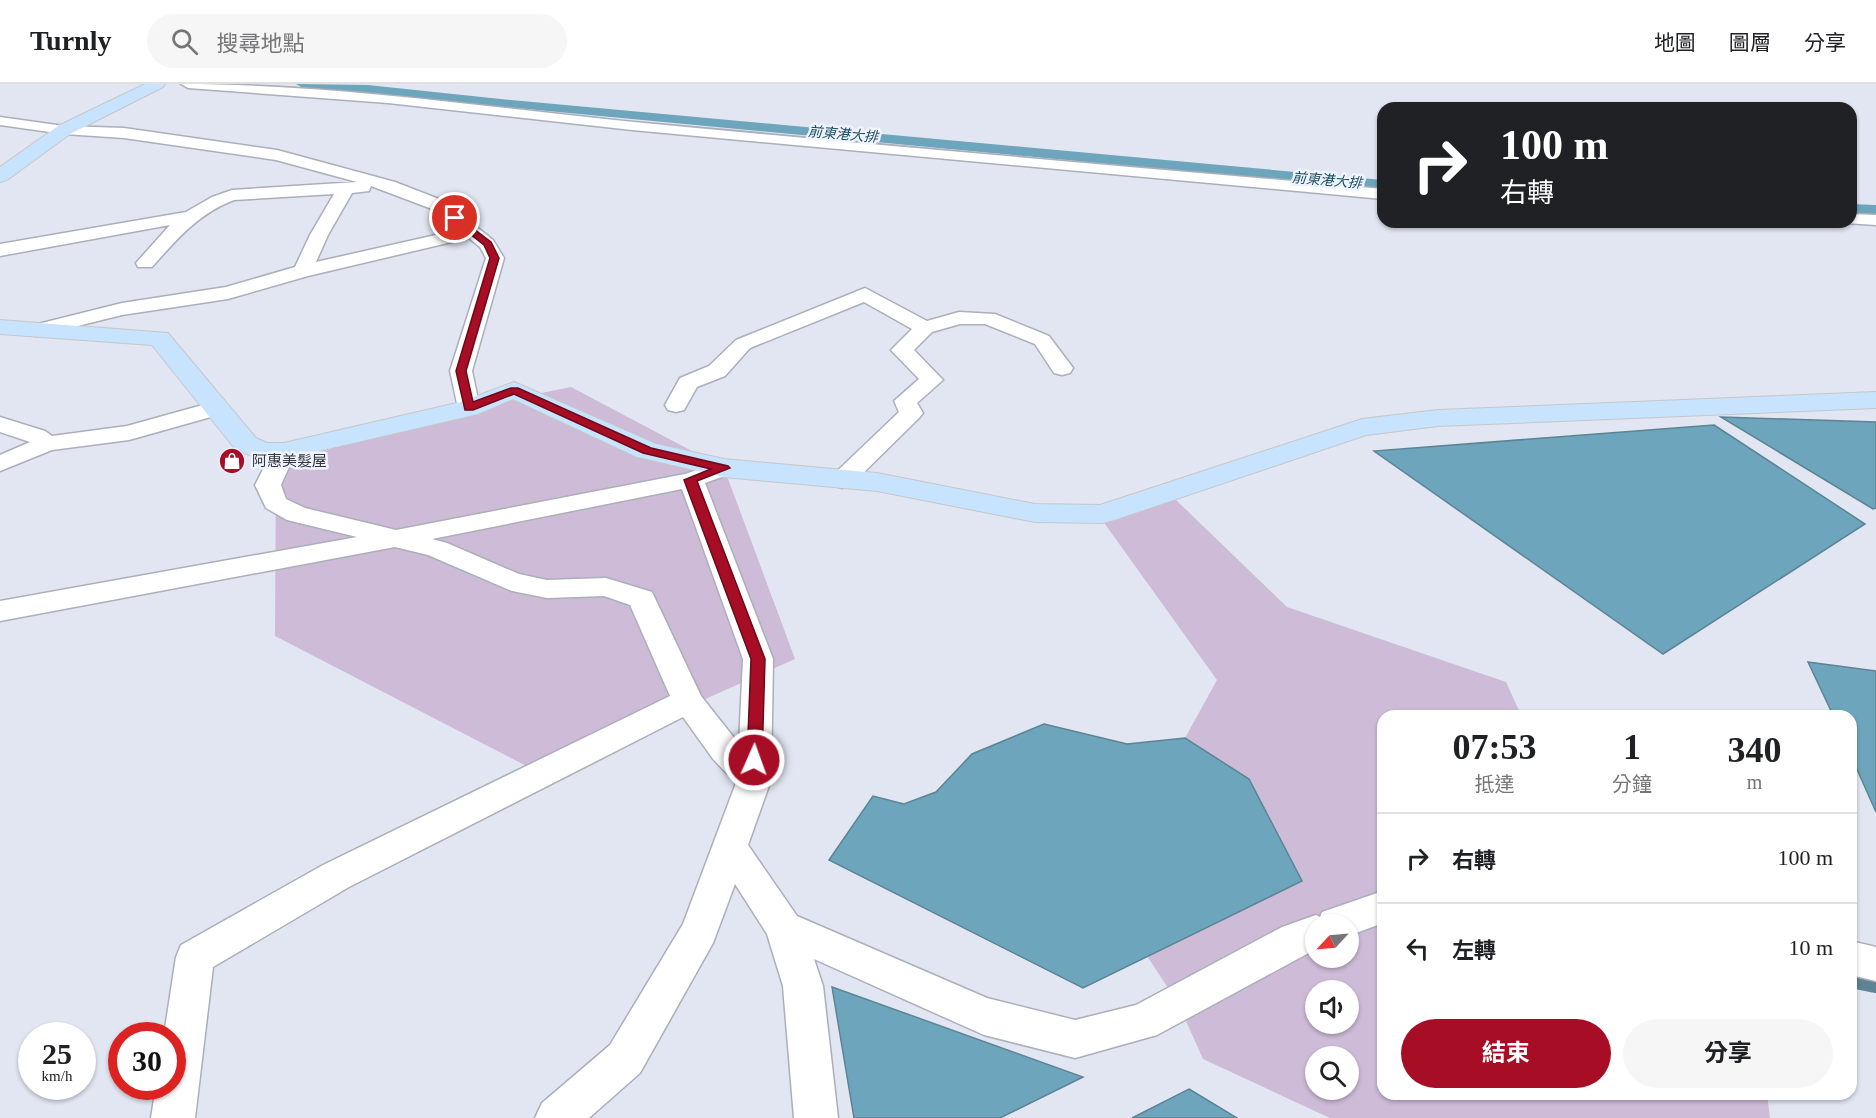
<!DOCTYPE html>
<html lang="zh-TW">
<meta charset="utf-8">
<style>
:root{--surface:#fff;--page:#f6f6f6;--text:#202124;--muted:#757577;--line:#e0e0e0;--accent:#a70e25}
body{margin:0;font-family:"Times New Roman","Noto Sans TC",serif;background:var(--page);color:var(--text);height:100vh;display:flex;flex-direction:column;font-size:22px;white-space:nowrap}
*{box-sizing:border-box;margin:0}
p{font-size:20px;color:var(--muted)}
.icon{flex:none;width:33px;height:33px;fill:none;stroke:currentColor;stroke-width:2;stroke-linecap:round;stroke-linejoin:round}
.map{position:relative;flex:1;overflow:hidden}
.details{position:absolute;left:1377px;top:626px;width:480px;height:390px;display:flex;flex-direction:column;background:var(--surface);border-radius:18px;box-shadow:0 2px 4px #0004}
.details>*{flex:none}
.guide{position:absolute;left:1377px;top:18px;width:480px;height:126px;border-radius:18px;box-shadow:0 2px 4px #0004;background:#202124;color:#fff;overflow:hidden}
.needle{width:39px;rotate:244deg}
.fabs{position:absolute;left:1305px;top:830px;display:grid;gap:12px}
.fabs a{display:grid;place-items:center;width:54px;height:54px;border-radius:50%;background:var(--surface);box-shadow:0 2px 4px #0004;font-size:30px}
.speed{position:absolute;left:18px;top:938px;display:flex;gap:12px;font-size:30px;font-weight:700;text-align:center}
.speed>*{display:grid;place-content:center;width:78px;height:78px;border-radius:50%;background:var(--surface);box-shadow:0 2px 4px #0004;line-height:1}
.speed small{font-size:15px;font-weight:400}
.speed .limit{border:9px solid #d22;background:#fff;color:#111}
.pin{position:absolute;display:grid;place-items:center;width:51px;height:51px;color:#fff;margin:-26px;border:3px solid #fff;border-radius:50%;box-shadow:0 2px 6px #0007}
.me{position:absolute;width:66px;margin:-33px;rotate:2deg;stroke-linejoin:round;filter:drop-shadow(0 0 4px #0008)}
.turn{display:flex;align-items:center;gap:21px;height:126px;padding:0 24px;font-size:27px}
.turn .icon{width:78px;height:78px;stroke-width:2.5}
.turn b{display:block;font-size:42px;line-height:51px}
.eta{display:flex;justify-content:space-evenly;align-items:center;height:102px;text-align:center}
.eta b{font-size:36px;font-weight:700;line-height:42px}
.button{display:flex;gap:12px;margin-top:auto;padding:12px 24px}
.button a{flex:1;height:69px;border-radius:36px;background:var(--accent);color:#fff;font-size:24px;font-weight:700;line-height:69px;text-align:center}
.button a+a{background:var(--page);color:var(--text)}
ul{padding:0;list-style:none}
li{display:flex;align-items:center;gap:18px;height:90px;padding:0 24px;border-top:2px solid var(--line)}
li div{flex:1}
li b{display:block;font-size:22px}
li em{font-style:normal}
header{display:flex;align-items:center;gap:36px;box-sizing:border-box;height:84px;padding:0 30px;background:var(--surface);border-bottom:2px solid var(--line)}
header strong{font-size:28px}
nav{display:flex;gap:33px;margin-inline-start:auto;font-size:21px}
.search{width:420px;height:54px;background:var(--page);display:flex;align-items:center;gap:15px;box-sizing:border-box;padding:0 21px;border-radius:33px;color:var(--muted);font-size:22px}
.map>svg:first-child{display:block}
</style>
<header>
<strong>Turnly</strong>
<div class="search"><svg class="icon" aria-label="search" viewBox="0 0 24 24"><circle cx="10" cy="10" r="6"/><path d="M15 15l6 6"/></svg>搜尋地點</div>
<nav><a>地圖</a><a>圖層</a><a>分享</a></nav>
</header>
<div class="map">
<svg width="1876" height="1034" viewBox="0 0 1876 1034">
<rect width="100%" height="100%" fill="#e2e6f2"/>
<path fill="#cdbbd7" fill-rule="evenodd" d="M571,303L724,384L795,575L540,689L275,552L276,372L522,313Z
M1176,416L1287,523L1506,598L1521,631L1383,632V1010H1767L1770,1034H1330L1203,975L1178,919L1147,872L1302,797L1249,695L1185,654L1217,596L1097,429ZM1316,840H1348V873H1316ZM1316,906H1348V939H1316ZM1316,972H1348V1005H1316Z"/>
<path fill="#6da6bc" stroke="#5c8495" stroke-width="1.5" d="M1721,333L1876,338V424L1873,425Z
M1714,341L1865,440L1663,570L1374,367Z
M1808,578L1876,587V728L1851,672V632L1833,631Z
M1044,640L1127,660L1185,654L1249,695L1302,797L1083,904L829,776L873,712L904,720L936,708L972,670Z
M832,903L1083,993L1000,1034H854Z
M1189,1005L1237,1034H1132Z"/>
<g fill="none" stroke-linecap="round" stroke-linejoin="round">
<path stroke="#5c8495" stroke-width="12" d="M1851,898L1876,903"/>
<path fill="#6da6bc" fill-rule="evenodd" d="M296,0L368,1L511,16L1383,96V106L303,4Z
M1851,120L1876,121V131L1851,130Z"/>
<g stroke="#abafba" stroke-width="3">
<path id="minor" d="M181,0C333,0 483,23 634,38C884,62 1133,83 1383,105V115L632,46L388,19L188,4Z
M0,33L64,42L124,44L277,66L395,98L444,117L493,156L504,174L472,287L480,324L477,329L469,331L461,329L458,324L450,287L486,174L480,163L469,154L308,192L228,215L122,231L37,252L30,250L27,246L30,242L122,219L226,203L295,183L310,151L334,110L234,116C199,129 176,156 152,183H138L136,179L170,141L0,172V160L186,128L212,113L232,106L357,98L276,76L124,54L64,50L0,41ZM371,102L432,125L458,146L316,178L328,151L352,109L369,107Z
M1851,130L1876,131V141L1845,139L1851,138Z
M865,204L927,237L959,228L995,230L1049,252L1073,284L1070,289L1062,291L1054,289L1035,260L985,240H960L932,248L914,266L943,296L917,319L923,329L919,334L851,401L842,404L833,401L829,396L833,391L899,328L894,317L919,295L891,266L912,245L864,218L750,264L725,292L697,303L684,326L676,328L668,326L665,321L680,294L709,282L736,256Z
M217,317L225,319L228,324L225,329L129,356L52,366L0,387V371L30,358L0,348V333L45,347L52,352L127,342Z
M284,360L293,362L296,367L281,401L286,415L305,424L396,446L685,390L724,377L733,379L736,384L733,389L705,399L773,575L771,696L748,761L797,832L987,914L1075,936L1136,921L1282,843L1316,831L1320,833L1322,828L1383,807V839L1348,852V840H1316V865L1157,951L1075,974L984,951L814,875L823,902L838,1034H794L783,902L767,850L735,800L713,859L640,989L589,1034H535L542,1019L610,961L683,840L736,699L713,675L683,633L349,803L213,883L195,1034H151L156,1002H172V951H164L176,873L181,861L323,781L670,612L630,521L604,512L547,514L512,507L428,471L395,463L0,537V517L357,453L287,436L266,424L255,401L275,362ZM682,405L743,575L739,660L701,612L652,508L606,494L547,496L519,490L447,459L432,455Z
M1851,857L1876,863V897L1851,891Z"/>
</g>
<g stroke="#c6c7c8" stroke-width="2">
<path id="major" d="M145,0H165L163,3L70,50L7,96L0,98V83L58,42Z
M0,236L168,249L256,354L267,359H284L461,318L514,298L656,360L724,375L877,389L1035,420L1100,421L1362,335L1438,326L1876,308V324L1438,342L1366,351L1114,436L1103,439L1035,438L877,407L724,393L647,375L637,373L513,315L478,330L284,375L263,376L236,366L152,261L0,250Z"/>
</g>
<use href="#minor" fill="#fff" fill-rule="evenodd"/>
<use href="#major" fill="#c7e3fe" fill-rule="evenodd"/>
</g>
<path fill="#a70e25" stroke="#6d0918" stroke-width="1.5" d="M452,133H458L491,158L499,174L466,287L473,318L511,304H518L651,364L728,382L730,384L697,397L765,575L762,676L760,680H749L747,676L751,575L684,396L711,385L643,369L514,310L473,326H465L456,287L490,174L484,161L452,136Z"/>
<defs>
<g id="shop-disc" transform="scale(1.35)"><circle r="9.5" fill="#a70e25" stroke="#eff3ff"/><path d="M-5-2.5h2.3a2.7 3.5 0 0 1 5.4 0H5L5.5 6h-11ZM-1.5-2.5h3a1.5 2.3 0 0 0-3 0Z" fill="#fff"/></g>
</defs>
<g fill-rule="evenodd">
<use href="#shop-disc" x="232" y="377"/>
</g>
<g text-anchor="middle" stroke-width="5" stroke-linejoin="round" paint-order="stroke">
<g font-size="14" font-style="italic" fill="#1b4c5d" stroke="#eff3ff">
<text transform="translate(843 50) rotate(5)" y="5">前東港大排</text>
<text transform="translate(1327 96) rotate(5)" y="5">前東港大排</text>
</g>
<g font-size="15" fill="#34363a" stroke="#eff3ff" text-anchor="start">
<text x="252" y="382">阿惠美髮屋</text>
</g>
</g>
</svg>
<div class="fabs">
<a><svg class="needle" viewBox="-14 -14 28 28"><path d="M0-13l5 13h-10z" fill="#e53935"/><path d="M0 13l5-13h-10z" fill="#757577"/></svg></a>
<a><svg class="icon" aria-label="sound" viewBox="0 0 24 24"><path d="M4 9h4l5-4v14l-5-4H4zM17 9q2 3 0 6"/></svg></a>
<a><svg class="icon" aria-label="search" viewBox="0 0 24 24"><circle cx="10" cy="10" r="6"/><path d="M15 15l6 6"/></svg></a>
</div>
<div class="speed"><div>25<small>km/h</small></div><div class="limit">30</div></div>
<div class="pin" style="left:455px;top:134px;background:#d93025"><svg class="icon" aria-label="arrive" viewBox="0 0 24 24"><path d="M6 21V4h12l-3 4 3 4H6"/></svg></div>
<svg class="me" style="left:754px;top:676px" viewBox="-20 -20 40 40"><circle r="17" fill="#a70e25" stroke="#fff" stroke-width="3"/><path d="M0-11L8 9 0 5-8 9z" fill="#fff"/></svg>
<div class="guide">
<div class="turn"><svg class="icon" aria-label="right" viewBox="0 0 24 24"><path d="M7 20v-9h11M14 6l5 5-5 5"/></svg><div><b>100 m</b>右轉</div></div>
</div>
<section class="details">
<div class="eta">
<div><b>07:53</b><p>抵達</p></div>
<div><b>1</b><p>分鐘</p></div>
<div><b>340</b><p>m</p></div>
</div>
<ul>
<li><svg class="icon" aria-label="right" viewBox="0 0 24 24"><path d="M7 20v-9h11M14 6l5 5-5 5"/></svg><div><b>右轉</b></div><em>100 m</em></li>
<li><svg class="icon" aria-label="left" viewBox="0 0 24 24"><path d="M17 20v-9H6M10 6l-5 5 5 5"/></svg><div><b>左轉</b></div><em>10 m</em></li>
</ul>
<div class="button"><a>結束</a><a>分享</a></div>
</section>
</div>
